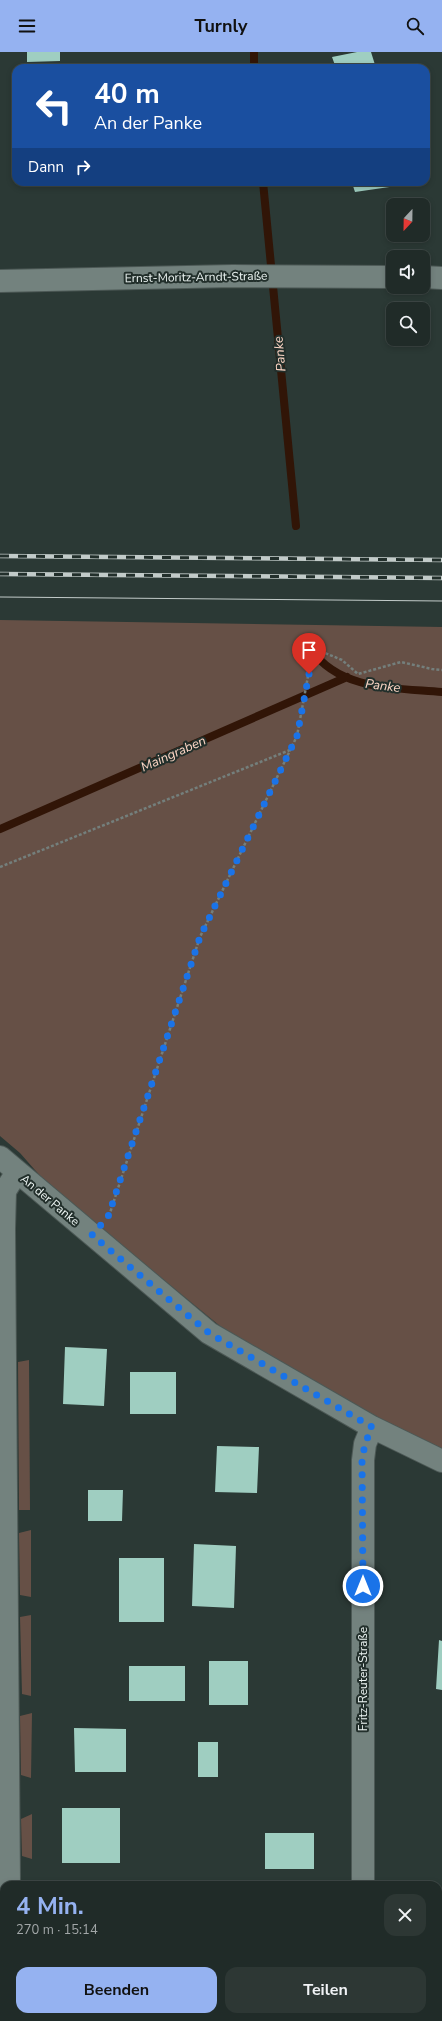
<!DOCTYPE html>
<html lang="de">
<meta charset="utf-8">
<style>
:root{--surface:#202b28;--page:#2d3734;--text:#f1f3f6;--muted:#a2a7a8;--line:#3d4745;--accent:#95b2f1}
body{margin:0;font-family:"Nunito Sans",sans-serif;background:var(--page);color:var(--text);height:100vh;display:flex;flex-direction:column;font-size:15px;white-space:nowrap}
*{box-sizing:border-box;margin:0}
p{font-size:13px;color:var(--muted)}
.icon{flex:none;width:22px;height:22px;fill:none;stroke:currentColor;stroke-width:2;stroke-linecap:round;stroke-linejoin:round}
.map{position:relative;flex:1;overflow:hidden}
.side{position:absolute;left:0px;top:1829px;width:442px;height:140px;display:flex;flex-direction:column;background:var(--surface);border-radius:12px 12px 0 0;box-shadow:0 2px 6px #0003,0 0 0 1px var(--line)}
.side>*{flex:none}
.banner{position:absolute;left:12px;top:12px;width:418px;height:122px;border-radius:12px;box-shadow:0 2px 6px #0003,0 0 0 1px var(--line);background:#1a4fa0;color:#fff;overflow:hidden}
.needle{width:26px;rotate:202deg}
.fabs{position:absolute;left:386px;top:146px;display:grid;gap:8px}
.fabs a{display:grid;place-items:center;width:44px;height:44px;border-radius:8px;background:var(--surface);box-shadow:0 2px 6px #0003,0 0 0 1px var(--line);font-size:20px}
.pin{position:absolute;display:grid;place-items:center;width:34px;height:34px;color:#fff;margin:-41px -17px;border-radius:50% 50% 50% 0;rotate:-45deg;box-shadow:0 0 4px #0007}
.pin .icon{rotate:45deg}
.me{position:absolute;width:44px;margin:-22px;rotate:0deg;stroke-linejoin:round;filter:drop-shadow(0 0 3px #0008)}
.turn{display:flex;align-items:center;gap:14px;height:84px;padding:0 16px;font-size:18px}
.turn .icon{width:52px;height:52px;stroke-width:2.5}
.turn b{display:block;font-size:28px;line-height:34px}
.then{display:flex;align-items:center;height:38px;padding:0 16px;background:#0003;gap:8px;font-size:15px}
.round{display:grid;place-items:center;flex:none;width:42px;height:42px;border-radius:12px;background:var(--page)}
.overview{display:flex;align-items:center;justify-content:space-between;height:68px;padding:0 16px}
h1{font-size:24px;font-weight:700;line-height:30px;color:var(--accent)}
.primary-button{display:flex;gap:8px;margin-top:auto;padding:8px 16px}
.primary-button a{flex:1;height:46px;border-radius:12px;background:var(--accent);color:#111;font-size:16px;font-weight:700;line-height:46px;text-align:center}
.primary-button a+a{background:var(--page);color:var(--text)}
header{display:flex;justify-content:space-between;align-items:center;height:52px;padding:0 16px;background:var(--accent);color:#111;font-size:18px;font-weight:700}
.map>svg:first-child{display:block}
</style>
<header><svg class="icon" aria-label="menu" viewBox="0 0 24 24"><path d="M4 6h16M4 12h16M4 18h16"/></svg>Turnly<svg class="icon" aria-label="search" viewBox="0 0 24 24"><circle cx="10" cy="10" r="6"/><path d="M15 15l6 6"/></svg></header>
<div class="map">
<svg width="442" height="1969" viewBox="0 0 442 1969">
<rect width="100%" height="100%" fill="#2b3935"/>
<path fill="#665046" d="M0,568L442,575V1398L364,1362L220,1274L49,1134L20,1101L0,1084Z
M29,1308L30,1458H19L18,1310Z
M31,1478V1545L20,1543L19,1481Z
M31,1563V1644L22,1642L20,1565Z
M32,1661L31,1726L21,1723L20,1664Z
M32,1762V1807L22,1804L21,1767Z"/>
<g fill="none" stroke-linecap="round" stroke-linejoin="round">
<path stroke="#311507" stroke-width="8" d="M254,16V0
M263,130L296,474
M311,597C339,639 398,636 442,640
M0,777L347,625"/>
</g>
<path fill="#9fcec1" d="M27,0H60V9L27,10Z
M357,0H371L376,16H336L332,5Z
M357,130H410V132L355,140L352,131Z
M65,1295L107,1297L104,1354L63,1352Z
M130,1320H176V1362H130Z
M217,1394L259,1395L257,1441L215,1440Z
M88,1438H123L122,1469H88Z
M194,1492L236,1494L234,1556L192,1554Z
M119,1506H164V1570H119Z
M439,1588L442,1589V1638L436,1637Z
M209,1609H248V1653H209Z
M129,1614H185V1649H129Z
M74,1676L126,1677V1720H75Z
M198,1690H218V1725H198Z
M62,1756H120V1811H62Z
M265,1781H314V1817H265Z
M151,1965H185V1969H152Z
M248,1965H283V1969H248Z"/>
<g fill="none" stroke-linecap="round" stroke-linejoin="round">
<g stroke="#4c5855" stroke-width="24">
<path id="street" d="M423,225L442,226
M0,229L233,224L393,225
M0,1105L209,1281L372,1375L442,1409
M9,1833L4,1177L5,1139L17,1120
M363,1833V1408L365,1392L372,1375
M10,1965V1969
M364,1965V1969"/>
</g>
<path stroke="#747f7c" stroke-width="2.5" stroke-dasharray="3 2" stroke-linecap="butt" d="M0,815L290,698
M109,1164L200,885L297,684L311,608L325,601L342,608L358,622L401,610L432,617L442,618"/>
<use href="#street" stroke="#73827e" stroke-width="22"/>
<path stroke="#c2cbc9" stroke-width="1" d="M0,545L442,549"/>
<g stroke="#c2cbc9" stroke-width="4.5">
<path id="rail" d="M0,504L442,508
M0,522L442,526"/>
</g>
<use href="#rail" stroke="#222f2b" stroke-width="3" stroke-dasharray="9" stroke-linecap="butt"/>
</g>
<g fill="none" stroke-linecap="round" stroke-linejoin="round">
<path stroke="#1a73e8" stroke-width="7" stroke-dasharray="0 12.6" d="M309,622L297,684L200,885L108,1165L92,1183L209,1281L372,1375L365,1392L362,1408L363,1534"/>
</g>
<g text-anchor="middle" stroke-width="4" stroke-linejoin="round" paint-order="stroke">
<g font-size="12" fill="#eef6f4" stroke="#222f2b">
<text transform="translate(196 225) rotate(-1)" y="4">Ernst-Moritz-Arndt-Straße</text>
<text transform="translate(50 1148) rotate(40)" y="4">An der Panke</text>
<text transform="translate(363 1627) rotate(-90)" y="4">Fritz-Reuter-Straße</text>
</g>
<g font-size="13" font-style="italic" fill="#fed7c6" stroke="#222f2b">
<text transform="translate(279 302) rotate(-95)" y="5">Panke</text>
<text transform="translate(383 633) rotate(7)" y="5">Panke</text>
<text transform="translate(173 701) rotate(-24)" y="5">Maingraben</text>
</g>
</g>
</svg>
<div class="fabs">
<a><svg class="needle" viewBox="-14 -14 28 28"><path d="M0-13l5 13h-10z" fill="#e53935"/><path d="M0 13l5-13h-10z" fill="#a2a7a8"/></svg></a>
<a><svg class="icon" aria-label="sound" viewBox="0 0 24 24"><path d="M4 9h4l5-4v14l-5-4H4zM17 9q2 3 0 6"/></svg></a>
<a><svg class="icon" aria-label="search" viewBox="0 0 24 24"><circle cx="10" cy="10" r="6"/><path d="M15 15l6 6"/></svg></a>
</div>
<div class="pin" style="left:309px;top:622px;background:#d93025"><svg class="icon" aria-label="arrive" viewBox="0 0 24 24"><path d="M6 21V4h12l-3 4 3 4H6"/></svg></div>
<svg class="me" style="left:363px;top:1534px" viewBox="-20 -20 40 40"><circle r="17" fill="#1a73e8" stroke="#fff" stroke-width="3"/><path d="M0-11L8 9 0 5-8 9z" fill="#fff"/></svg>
<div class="banner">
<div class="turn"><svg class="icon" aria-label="left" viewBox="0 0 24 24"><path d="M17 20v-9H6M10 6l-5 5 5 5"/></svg><div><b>40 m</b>An der Panke</div></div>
<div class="then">Dann<svg class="icon" aria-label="right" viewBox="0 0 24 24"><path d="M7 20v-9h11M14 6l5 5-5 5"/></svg></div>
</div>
<section class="side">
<div class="overview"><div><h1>4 Min.</h1><p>270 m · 15:14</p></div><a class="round"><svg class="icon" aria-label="close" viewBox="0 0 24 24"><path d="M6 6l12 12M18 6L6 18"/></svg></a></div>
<div class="primary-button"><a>Beenden</a><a>Teilen</a></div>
</section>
</div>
